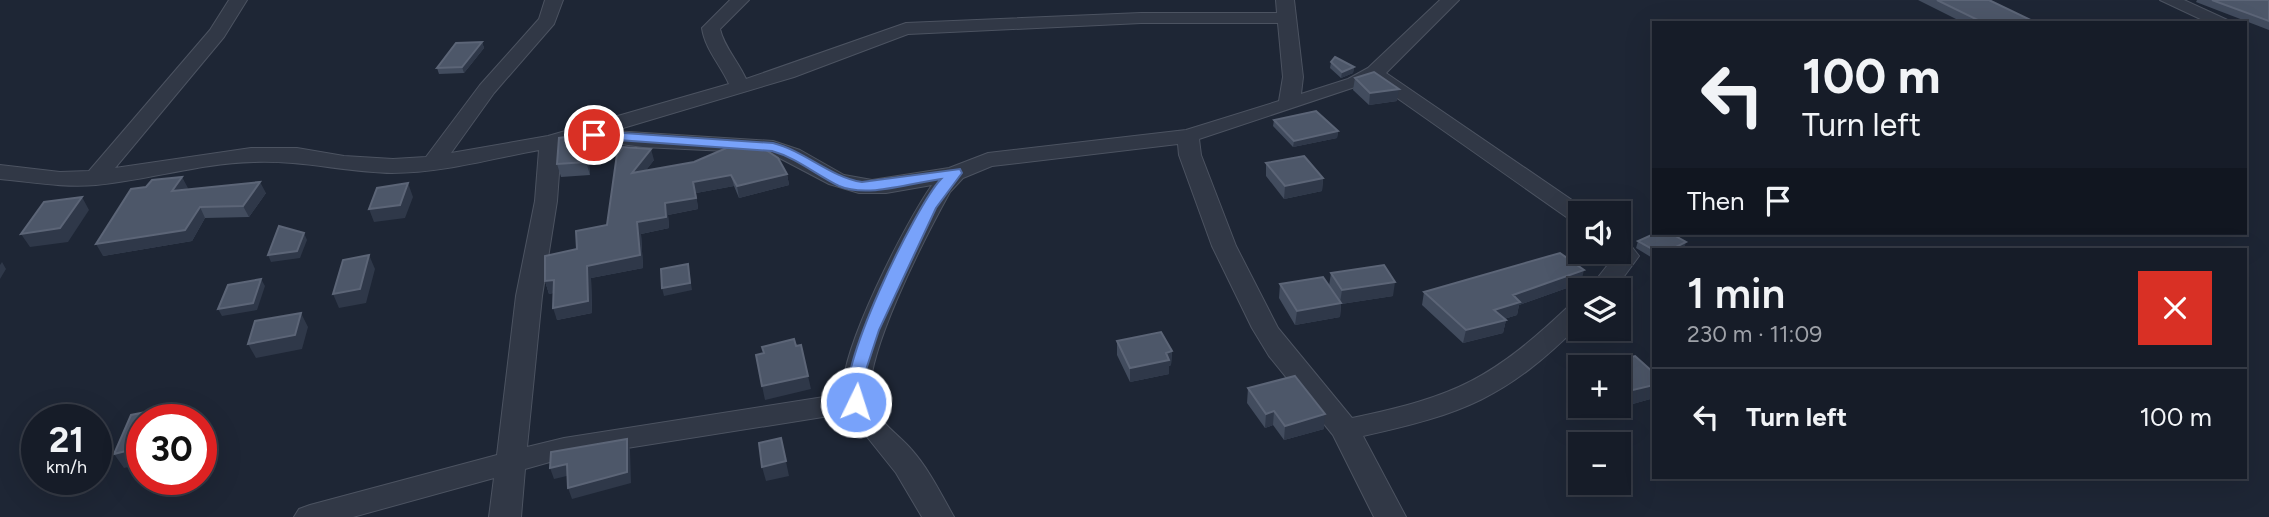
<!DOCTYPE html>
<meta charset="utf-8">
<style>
:root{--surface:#161c28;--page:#1f2530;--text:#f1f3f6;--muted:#9ea1a8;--line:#353a45}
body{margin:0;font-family:Figtree,sans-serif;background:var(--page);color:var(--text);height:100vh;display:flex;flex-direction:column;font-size:26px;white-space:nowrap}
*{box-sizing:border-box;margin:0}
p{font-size:23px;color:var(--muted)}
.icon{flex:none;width:38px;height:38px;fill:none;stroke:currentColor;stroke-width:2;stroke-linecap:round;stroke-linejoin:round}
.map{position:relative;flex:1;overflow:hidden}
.panel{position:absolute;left:1652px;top:248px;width:595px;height:231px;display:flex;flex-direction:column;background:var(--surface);border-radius:0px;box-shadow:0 7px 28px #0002,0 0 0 2px var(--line)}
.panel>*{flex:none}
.hud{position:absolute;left:1652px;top:21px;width:595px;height:214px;border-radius:0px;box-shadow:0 7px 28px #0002,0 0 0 2px var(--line);background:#161c28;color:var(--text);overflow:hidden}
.fabs{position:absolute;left:1568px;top:201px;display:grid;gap:14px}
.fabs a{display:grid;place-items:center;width:63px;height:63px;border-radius:0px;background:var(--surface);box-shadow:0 7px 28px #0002,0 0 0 2px var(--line);font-size:35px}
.speed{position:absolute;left:21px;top:404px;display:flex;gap:14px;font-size:35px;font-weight:700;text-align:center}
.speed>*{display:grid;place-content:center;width:91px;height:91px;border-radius:50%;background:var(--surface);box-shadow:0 7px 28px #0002,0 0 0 2px var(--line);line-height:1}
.speed small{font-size:18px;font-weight:400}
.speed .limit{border:10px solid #d22;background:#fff;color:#111}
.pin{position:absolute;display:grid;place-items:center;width:60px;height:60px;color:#fff;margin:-30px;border:4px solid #fff;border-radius:50%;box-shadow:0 2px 7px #0007}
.me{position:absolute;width:77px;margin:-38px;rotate:4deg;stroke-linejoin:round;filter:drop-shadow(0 0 5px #0008)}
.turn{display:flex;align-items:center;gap:24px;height:147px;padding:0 35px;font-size:32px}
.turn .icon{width:91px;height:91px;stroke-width:2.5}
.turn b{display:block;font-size:49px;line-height:60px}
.then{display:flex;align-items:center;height:66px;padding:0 35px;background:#0003;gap:14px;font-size:26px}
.round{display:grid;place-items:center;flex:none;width:74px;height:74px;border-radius:0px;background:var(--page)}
.headline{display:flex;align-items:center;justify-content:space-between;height:119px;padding:0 35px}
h1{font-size:42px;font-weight:600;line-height:52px}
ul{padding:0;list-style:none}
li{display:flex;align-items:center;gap:21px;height:98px;padding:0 35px;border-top:2px solid var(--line)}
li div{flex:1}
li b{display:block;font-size:26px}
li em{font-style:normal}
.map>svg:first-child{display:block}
</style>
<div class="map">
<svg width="2269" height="517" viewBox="0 0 2269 517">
<rect width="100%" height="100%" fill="#1e2635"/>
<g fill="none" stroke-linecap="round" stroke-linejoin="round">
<g stroke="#4c5361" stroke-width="2">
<path id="minor" d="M229,0H247L224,37L115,168L251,148H297L344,156L393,159L426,157L480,85L539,19L545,0H563L554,24L494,93L451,153L548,136L729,84C720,64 705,49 702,28L730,0H749L720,29C724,47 738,61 746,79L906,23L1141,13H1277L1276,0H1294L1303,77L1301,94L1348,79L1368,68L1440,0H1459L1386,73L1588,211L1590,214H1580V223L1572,221L1373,81L1199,139L1201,155L1236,246L1278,328L1352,418C1457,396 1492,379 1571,304L1580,302V324C1506,398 1463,414 1363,436L1406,517H1374L1333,435L1269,356L1252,328L1212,246L1179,155L1178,144L992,166L963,178L950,192C929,230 857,366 872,405C879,422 900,436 911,449C929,469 941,494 954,517H922L896,473L848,413L564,458L525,469L521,517H489L494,478L353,517H294L299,509L310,505L497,455L516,296L535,201L539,150C491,159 441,173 392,173C345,172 301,160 254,162C201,163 148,180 96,185C64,188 32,182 0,179V165L60,172L89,171L210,30ZM1141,23H1278L1283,77L1279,101L1186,130L988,153L949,168L872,180L844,175L800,150L773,141L613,131L794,77L908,34ZM584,139L643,147L770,153L829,184L859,193H886L932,185C906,222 839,351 843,394L564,438L527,447L542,296L557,201L561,146Z
M2160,0H2184L2234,23H2209Z
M1619,240L1628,242L1639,256L1614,290H1588L1614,257L1610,252H1619Z"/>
</g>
<use href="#minor" fill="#313846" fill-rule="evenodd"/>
</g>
<path fill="#424c5e" d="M1918,0H1989L2037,23L1962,22Z
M2197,0H2269V30L2196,2Z
M482,42L484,48L464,73L439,74L437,68Z
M1331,62L1354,67L1353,73L1341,78L1330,68Z
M1355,78L1397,101L1369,105L1353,90Z
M1274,120L1338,131L1337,138L1293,147L1273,126Z
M574,136L576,140L585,139L588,151L590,175L561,177L557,164Z
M617,154L654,160L646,170L787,174L789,185L739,198L734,186L696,193L698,209L668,215L669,228L641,234L643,268L591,278L592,313L557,320L553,293L549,294L545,281L577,249L607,225Z
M1266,163L1323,178L1322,191L1284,199L1266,176Z
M182,177L187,189L266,193L249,217L205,218L192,241L103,256L146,187Z
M1638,241L1684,249L1654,250V259L1636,248Z
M1331,273L1393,296L1341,304L1340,317L1295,325L1279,298L1280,284L1329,286Z
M1581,283L1519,305L1517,315L1504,319L1506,320L1503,333L1463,343L1422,305L1424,292Z
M1117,341L1172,351L1171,365L1169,366V374L1130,382L1117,355Z
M1606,364L1654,373V398L1629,405L1619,395V368H1605Z
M1248,388L1324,429L1284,440L1273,425L1265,428L1247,403Z"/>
<path fill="#2f3849" d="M482,42L484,48L464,73L462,67Z
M1354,67L1353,73L1341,78L1342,72Z
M1399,89L1397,101L1369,105L1370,93Z
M1338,131L1337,138L1293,147L1294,141Z
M585,139L588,151L590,175L586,162Z
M651,149L654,160L635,185L632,173Z
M787,174L789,185L739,198L737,186Z
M731,175L734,186L696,193L698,209L668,215L669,228L641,234L643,268L591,278L592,313L557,320L553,308L587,266L637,222L665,203L693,182Z
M182,177L188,188L178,202L172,191Z
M1323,178L1322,191L1284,199L1285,186Z
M260,182L266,193L249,217L243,206Z
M408,183L413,197L405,218L374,222L369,209Z
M82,197L89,210L68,242L30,247L21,234Z
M200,207L205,218L192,241L103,256L96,244Z
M304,233L307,240L300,258L271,262L268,255Z
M1686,242L1684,249L1682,250H1670Z
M369,255L375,269L366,303L339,308L333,294Z
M2,262L6,269L0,279V265Z
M688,264L692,290L664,296L662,288Z
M1584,270L1581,283L1519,305L1517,315L1491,323L1494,310L1513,295Z
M261,279L265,286L257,310L222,316L218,309Z
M554,280L558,292L549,294L545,281Z
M1395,282L1393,296L1341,304L1340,317L1295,325L1297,311L1340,303L1342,290Z
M301,313L308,327L302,349L256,358L248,344Z
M1506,320L1503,333L1463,343L1466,330Z
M1172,351L1171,365L1169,366V374L1130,382V368Z
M808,376L811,389L765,400L762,386Z
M1654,385V398L1629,405L1633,390Z
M171,407L179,420L167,417Z
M1274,411L1273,425L1265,428L1266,414Z
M193,412L198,420H190Z
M1325,414L1324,429L1284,440L1285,426Z
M781,438L789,476L766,481L762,467Z
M627,439L630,450L631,483L572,499L568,488Z
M142,447V464L124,468L114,454Z
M567,464L571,475L554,479L550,468Z"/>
<path fill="#4d5769" stroke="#5c6577" stroke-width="2" d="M1937,0H1989L2037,23H1956L1976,19Z
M2212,0H2269V21Z
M482,42L462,67L437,68L456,43Z
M1335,57L1354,67L1342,72L1331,62Z
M1374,72L1399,89L1370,93L1355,78Z
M1316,111L1338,131L1294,141L1274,120Z
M574,136V141L585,139L586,162L557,164L559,138Z
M738,143L757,144L778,158L787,174L737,186L731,175L693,182L696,198L665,203L666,217L637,222L640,255L587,266L588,301L553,308L554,280L545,281V256L577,249L576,231L607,225L617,154L623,147L651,149L632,173L694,162Z
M1304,156L1323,178L1285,186L1266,163Z
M182,177L172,191L260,182L243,206L200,207L185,230L96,244L131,189L146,187L152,180Z
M408,183L400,205L369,209L377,188Z
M82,197L60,228L21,234L44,202Z
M279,226L304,233L297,251L268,255Z
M1656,233H1670L1686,242L1670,250H1654L1638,241Z
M1560,253L1584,270L1513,295L1520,302L1494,310L1506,320L1466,330L1424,292Z
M369,255L360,289L333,294L343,260Z
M688,264L690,283L662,288L661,269Z
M1384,265L1395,282L1342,290L1331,273Z
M1323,277L1341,303L1297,311L1280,284Z
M261,279L253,303L218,309L228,285Z
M301,313L295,335L248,344L255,321Z
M1161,332L1172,351L1166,353L1169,360L1130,368L1117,341Z
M794,339L796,346L801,345L808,376L762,386L756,355L764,353L762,347Z
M1635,356L1654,373V385L1633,390L1619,376V368H1610L1606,364Z
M1295,376L1325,414L1285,426L1274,411L1266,414L1248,388Z
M171,407L167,417L193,412L190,420H142V447L114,454L131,415Z
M781,438L786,461L762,467L759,443Z
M627,439V472L568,488L567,464L550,468L551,452Z"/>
<path fill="#78a2fa" stroke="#4e69a2" stroke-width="2" d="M594,131L773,143C805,151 830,177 862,182L960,169L962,173L936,208L879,330L865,373L862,406H849C832,376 916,205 941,179C911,183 867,198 839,186C816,175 797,158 772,151L590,138L588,135Z"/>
</svg>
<div class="fabs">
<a><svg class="icon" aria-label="sound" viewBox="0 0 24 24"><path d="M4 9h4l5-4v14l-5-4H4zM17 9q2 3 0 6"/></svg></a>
<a><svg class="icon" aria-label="layers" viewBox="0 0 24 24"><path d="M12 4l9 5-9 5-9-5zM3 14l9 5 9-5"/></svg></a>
<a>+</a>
<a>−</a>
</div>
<div class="speed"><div>21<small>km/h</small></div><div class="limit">30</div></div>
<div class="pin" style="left:594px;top:135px;background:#d93025"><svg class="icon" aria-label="arrive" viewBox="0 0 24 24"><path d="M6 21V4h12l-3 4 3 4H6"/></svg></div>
<svg class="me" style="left:856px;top:402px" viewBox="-20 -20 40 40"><circle r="17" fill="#78a2fa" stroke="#fff" stroke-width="3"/><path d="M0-11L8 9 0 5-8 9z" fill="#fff"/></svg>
<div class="hud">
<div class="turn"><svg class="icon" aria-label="left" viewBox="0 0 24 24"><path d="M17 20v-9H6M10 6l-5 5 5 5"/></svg><div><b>100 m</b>Turn left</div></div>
<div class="then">Then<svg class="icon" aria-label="arrive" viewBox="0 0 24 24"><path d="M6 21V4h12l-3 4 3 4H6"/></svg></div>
</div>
<section class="panel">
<div class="headline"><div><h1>1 min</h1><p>230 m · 11:09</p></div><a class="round" style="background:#d93025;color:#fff"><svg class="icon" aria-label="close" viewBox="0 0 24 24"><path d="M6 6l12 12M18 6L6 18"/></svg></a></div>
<ul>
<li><svg class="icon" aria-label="left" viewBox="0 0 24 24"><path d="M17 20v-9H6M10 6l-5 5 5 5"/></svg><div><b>Turn left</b></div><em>100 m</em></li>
</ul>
</section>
</div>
